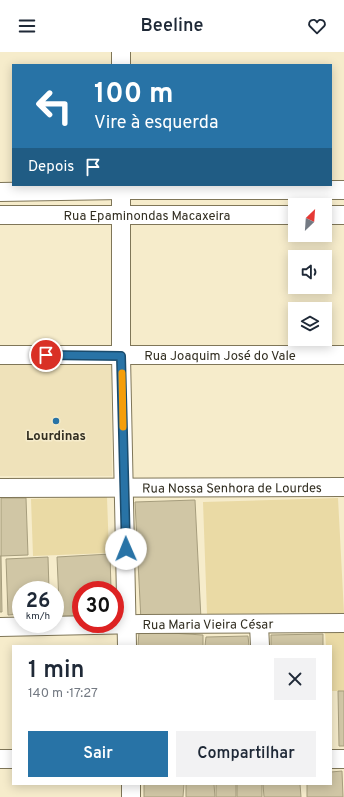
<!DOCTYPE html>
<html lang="pt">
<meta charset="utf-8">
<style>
:root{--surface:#fff;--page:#f2f2f3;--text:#1f2937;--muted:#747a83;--accent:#2873a6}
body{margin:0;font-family:Overpass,sans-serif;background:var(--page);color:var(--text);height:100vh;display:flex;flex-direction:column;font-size:15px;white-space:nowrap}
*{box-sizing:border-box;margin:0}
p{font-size:13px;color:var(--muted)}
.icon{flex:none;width:22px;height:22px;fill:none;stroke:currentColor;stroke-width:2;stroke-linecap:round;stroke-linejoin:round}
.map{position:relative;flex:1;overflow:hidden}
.details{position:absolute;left:12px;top:593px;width:320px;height:140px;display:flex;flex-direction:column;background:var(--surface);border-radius:0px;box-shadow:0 2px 10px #0003}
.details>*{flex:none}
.guide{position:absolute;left:12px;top:12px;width:320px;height:122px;border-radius:0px;box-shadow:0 2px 10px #0003;background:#2873a6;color:#fff;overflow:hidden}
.needle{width:26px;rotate:25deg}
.controls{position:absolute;left:288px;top:146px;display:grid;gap:8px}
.controls a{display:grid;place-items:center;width:44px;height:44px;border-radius:0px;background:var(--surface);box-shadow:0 2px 10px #0003;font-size:20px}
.speed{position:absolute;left:12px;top:529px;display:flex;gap:8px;font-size:20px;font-weight:700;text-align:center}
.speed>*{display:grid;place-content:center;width:52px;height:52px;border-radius:50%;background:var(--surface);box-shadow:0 2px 10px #0003;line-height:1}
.speed small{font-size:10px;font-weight:400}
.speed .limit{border:6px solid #d22;background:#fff;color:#111}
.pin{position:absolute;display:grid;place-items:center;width:34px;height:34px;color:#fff;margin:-17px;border:2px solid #fff;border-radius:50%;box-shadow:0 1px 4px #0007}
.me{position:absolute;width:44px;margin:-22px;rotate:359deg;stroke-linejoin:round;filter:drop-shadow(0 0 3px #0008)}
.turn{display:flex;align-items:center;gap:14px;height:84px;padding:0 16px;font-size:18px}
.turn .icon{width:52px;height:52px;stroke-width:2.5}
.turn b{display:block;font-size:28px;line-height:34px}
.then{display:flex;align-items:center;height:38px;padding:0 16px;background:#0003;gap:8px;font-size:15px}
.round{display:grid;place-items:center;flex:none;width:42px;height:42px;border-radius:0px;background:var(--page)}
.overview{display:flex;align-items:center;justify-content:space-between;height:68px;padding:0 16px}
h1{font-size:24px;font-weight:600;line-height:30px}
.button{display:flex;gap:8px;margin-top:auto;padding:8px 16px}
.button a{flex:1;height:46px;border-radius:0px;background:var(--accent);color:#fff;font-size:16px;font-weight:600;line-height:46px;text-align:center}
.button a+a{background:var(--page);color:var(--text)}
header{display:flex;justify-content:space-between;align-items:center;height:52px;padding:0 16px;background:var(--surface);font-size:18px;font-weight:600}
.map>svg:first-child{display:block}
</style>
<header><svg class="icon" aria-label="menu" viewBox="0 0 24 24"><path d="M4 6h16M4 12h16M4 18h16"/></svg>Beeline<svg class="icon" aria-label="heart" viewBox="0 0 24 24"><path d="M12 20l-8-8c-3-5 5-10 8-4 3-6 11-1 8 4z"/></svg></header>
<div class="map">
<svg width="344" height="745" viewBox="0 0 344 745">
<rect width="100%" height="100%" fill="#f6eccb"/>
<path fill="#efe2ba" d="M0,313H111L112,424H0Z"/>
<path fill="#eadaa5" d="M107,445L109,501L33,504L31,447Z
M338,446L344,561L207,562L203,450Z
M344,579V639H331V594H326L325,580Z"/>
<path fill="#d0c6a5" stroke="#a69d7d" d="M1,446H26L28,503L1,504Z
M195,448L201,567L141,569L135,450Z
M110,502L111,538H81V572L60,574L57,505Z
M0,504H1L2,560H0Z
M48,505L49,538H21V562L8,563L6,507Z
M139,579L203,583V594H138Z
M323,582V594H271V583Z
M248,584L249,594H205L206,585Z
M338,639H344V694H339Z
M342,719L343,745H307V732H331V720Z
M144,732H184L183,745H144Z
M186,732H214L215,745H186Z
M216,732H236V745H216Z
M237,732H262V745H237Z
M263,732H300L301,745H264Z"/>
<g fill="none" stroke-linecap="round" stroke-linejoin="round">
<g stroke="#7f7658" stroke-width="20">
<g id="minor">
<path d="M121,13V0"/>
<path d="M121,133V304L127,594"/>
<path d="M0,140L121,138H344"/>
<path id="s1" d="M0,163H295"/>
<path d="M325,163H344"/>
<path id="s2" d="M0,303H344"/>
<path id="s3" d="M0,436L344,435"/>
<path d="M259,573L260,594"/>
<path id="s4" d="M0,575L141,572L344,571"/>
<path d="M0,707H13"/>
<path d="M331,707H344"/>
<path d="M131,732V745"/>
</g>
</g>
<use href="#minor" stroke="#fff" stroke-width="18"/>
</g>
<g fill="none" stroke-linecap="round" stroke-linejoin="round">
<g stroke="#1a4b6c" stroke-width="10">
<path id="route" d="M46,303L121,304L126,497"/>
</g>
<use href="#route" stroke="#2873a6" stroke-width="7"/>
<path stroke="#f59e0b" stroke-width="7" d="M122,321L123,375"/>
</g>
<circle fill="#2873a6" stroke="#f6eccb" stroke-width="1.5" cx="56" cy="369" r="4"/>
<g text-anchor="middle" stroke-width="3" stroke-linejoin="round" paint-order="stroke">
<g font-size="13" fill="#312d20" stroke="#f6eccb">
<text dy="5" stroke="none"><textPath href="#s1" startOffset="147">Rua Epaminondas Macaxeira</textPath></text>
<text dy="5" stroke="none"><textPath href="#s2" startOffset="220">Rua Joaquim José do Vale</textPath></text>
<text dy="5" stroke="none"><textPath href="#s3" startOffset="232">Rua Nossa Senhora de Lourdes</textPath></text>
<text dy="5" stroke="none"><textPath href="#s4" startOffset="208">Rua Maria Vieira César</textPath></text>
</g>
<g font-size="13" font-weight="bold" fill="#312d20" stroke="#f6eccb">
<text x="56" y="388">Lourdinas</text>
</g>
</g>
</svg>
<div class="controls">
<a><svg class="needle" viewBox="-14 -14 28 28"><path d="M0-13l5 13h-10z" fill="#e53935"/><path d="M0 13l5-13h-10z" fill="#747a83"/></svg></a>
<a><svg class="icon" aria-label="sound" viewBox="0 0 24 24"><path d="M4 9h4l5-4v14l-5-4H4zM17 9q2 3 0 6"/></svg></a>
<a><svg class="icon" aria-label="layers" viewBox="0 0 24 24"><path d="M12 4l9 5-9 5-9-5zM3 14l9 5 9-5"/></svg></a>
</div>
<div class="speed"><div>26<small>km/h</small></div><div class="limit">30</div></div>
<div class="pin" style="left:46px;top:303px;background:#d93025"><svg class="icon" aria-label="arrive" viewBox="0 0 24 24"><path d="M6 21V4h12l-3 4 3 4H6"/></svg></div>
<svg class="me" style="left:126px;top:497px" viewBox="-20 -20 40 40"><circle r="19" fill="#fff"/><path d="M0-13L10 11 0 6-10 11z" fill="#2873a6"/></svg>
<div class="guide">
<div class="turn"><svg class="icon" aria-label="left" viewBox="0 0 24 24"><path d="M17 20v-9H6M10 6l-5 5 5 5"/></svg><div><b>100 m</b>Vire à esquerda</div></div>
<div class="then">Depois<svg class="icon" aria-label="arrive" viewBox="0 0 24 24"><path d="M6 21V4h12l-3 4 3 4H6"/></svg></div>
</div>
<section class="details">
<div class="overview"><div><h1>1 min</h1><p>140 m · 17:27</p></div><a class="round"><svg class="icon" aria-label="close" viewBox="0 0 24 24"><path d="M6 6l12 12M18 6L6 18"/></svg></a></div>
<div class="button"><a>Sair</a><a>Compartilhar</a></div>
</section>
</div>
